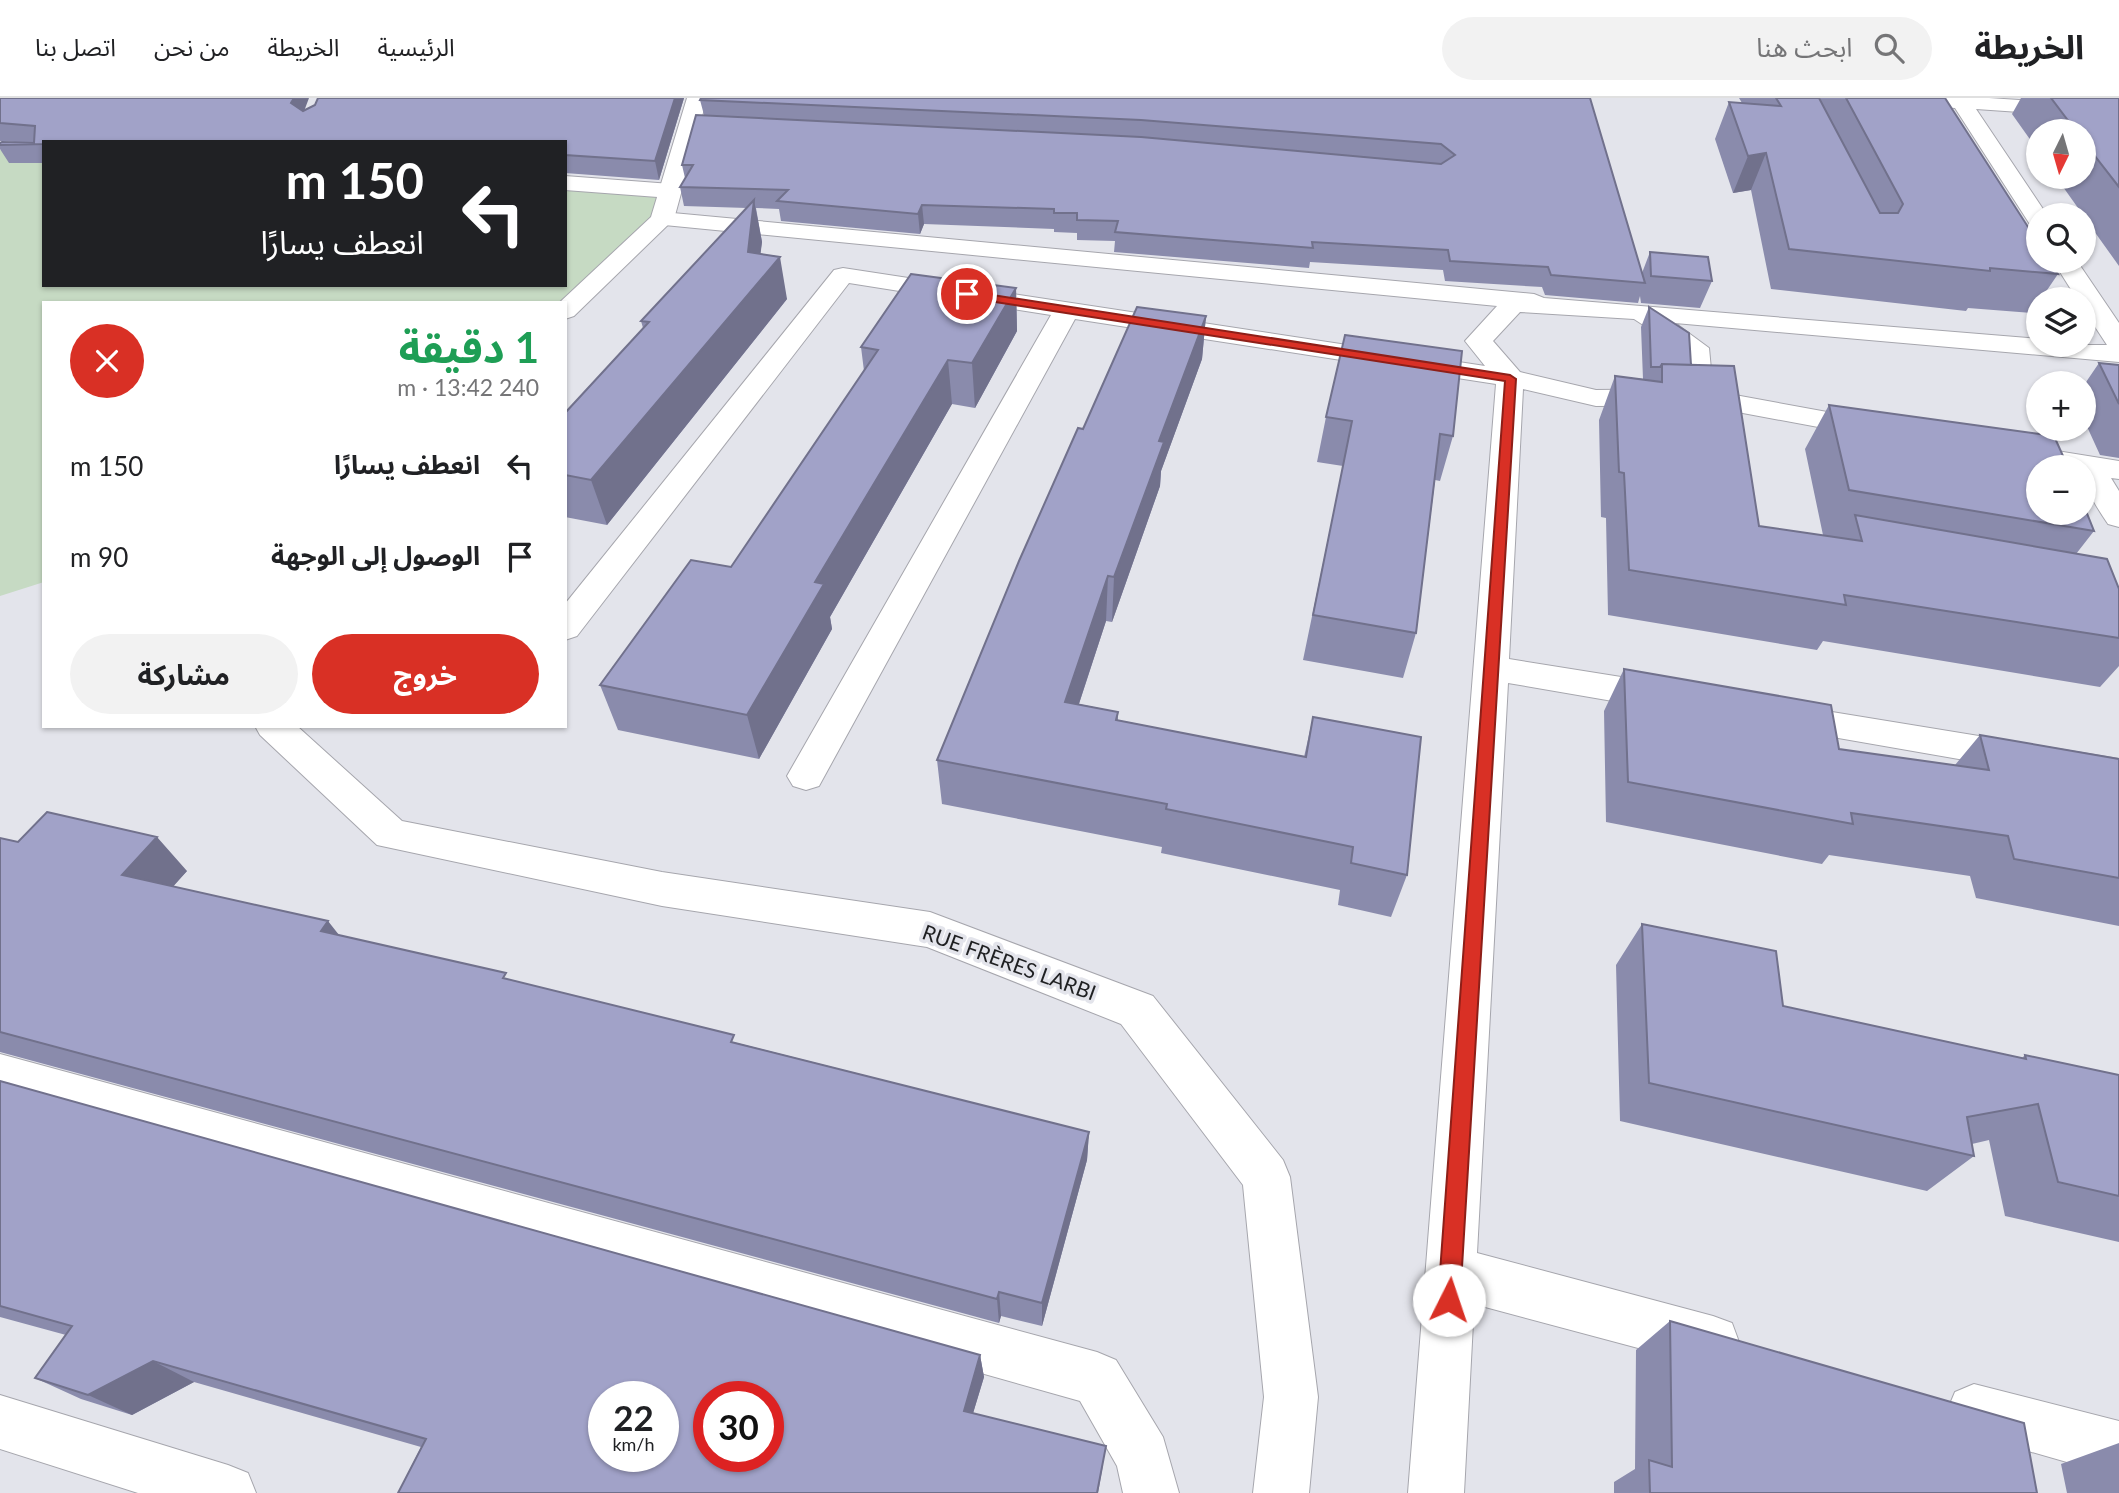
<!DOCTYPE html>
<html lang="ar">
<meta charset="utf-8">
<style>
:root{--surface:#fff;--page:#f2f2f2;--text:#202124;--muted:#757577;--line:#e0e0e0;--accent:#d93025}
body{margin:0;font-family:Lato,"Noto Sans Arabic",sans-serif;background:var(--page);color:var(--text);direction:rtl;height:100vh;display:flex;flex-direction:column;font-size:26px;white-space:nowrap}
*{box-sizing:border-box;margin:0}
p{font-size:23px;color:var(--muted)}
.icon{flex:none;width:38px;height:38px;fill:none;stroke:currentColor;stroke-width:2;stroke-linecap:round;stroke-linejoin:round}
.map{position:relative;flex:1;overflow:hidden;direction:ltr}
.sheet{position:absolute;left:42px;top:203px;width:525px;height:427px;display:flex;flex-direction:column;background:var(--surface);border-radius:0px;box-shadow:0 2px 5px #0004;direction:rtl}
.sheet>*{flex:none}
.banner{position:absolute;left:42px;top:42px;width:525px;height:147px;border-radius:0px;box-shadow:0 2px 5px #0004;direction:rtl;background:#202124;color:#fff;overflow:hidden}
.needle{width:46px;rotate:185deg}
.controls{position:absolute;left:2026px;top:21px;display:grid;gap:14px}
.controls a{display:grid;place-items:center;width:70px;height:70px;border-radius:50%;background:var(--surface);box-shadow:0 2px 5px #0004;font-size:35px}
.speed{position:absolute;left:588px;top:1283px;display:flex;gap:14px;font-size:35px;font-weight:700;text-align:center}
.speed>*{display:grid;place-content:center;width:91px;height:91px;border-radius:50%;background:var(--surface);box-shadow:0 2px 5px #0004;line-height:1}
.speed small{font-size:18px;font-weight:400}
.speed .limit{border:10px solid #d22;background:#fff;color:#111}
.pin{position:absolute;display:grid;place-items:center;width:60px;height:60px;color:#fff;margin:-30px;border:4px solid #fff;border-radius:50%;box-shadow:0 2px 7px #0007}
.me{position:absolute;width:77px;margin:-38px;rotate:4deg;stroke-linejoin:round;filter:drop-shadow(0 0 5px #0008)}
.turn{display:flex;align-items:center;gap:24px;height:147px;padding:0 28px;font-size:32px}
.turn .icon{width:91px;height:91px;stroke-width:2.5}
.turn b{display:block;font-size:49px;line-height:60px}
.round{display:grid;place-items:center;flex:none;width:74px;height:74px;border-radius:37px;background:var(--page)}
.summary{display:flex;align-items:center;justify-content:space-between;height:119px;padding:0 28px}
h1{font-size:42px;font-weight:700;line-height:52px;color:#1e9e55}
.action{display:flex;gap:14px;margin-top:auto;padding:14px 28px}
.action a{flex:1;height:80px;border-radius:42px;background:var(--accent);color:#fff;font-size:28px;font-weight:700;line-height:80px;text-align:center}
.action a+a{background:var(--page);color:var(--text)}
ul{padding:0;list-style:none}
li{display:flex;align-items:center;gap:21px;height:91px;padding:0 28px}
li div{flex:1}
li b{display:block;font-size:26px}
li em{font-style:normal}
header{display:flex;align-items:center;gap:42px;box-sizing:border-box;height:98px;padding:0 35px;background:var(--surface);border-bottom:2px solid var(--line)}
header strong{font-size:33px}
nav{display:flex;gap:38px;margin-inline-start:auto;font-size:24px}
.search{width:490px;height:63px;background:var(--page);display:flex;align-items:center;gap:18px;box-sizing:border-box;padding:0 24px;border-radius:38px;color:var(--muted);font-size:26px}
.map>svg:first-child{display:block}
</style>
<header>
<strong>الخريطة</strong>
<div class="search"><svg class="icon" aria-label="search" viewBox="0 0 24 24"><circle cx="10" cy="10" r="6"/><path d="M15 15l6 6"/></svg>ابحث هنا</div>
<nav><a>الرئيسية</a><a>الخريطة</a><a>من نحن</a><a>اتصل بنا</a></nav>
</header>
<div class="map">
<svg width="2119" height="1395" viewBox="0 0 2119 1395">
<rect width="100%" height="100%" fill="#e3e4eb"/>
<path fill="#c6dac3" d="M0,52L44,55V187H565V87L671,93L662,121L565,205H44V484L0,498Z"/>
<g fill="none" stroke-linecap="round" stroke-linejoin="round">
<g stroke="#a6a6ad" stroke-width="2">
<path id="minor" d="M1889,0H1989L2119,9V21L1976,11L2047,117H2039V130L2031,128L1955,10L1899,6Z
M565,78L671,86L682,93L671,100L565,92Z
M662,114L1534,196L1544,200L2039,241V247H2107L2084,212V201H2077L2053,163H2077L2119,225V264L1675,225L1709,250L1713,293L1882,324L1886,330L1882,336L1872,339L1700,307L1596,308L1523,291L1509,561L1665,586L1678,590L1683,599L1678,608L1665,612L1508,585L1477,1155L1713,1218L1732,1225L1739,1244L1732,1263L1713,1270L1474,1206L1464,1395H1408L1496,286L1075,221L819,688L806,692L793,688L787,678L1051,217L849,185L577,538L565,542V506L834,172L843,170L1485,268L1465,243L1497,208L654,126L650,121L654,116ZM1520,214L1634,221L1683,253L1685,291L1596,292L1520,274L1493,243Z
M2014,346L2119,363V381L2111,380L2119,393V429L2108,426C2096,408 2084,391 2084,369H2047L2004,361L1999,355L2004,349Z
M1783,606L2119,661V689L1770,628L1765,619L1770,610Z
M0,956L1097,1254L1116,1262L1163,1339L1179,1395H1123L1117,1368L1080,1303L0,998Z
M1974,1286L2119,1323V1379L1955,1332L1947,1313L1955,1294Z
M0,1297L228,1367L248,1375L256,1395H138L0,1351Z"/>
</g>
<g stroke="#a6a6ad" stroke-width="2">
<path id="major" d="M687,0H707L674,121L574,218L565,221V205H559L651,119Z
M255,628H297L402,723L662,774L930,814L1153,898L1283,1062L1290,1079L1318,1299L1309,1395H1253L1264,1299L1243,1087L1121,926L927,849L662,808L377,747L260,637Z"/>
</g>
<use href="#minor" fill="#fff" fill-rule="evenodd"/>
<use href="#major" fill="#fff" fill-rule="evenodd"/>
</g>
<path fill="#8a8bac" d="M0,0L304,12L315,7L318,0H684L659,82L565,75V44H44V65H9L0,51V45H30L0,43Z
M1590,0L1642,175L1650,154L1712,183L1700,210L1641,205L1640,198L1638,205L1545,197L1542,189L1445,183L1443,172L1310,164L1309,170L1114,154L1115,143L1077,142V135L1054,134V131L924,126L920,136L781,123L779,111L756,110L762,144L760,156L787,201L607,427L565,419V315L643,230L641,223L747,110L684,108L680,89L685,80L682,67L704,17L700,2Z
M1739,0H1945L2058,176L2041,201H2039V205L2032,215L1968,210L1966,213L1771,191L1751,92L1733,95L1715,41L1729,4L1742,5Z
M2021,0H2119V168L2084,119V117H2083L2056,79H2084V33H2039V54L2012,16Z
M1016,190L1017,233L975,310L952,306L830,519L832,531L759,661L618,632L600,587L731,469L864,273L861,249Z
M1649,209L1691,267L1759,428L1842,440L1823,437L1805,351L1829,307L2094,433L2076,456L2119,491V568L2100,589L1823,543L1817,552L1608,517L1606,420L1601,419L1599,322L1615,278L1643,281L1641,229Z
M1206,218L1202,261L1161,373L1160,388L1112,524L1106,523L1079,606L1118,614V622L1304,659L1313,619L1407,777L1391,819L1338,807L1340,792L1161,755L1162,749L942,706L937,662L1083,331Z
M2099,265L2119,267V360L2100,357L2084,322V287Z
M1326,319L1453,338L1440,383L1435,382L1416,535L1403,580L1303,562L1343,368L1317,364Z
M1624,571L1839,651L1955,667L1980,637L2119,661V828L1976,800L1970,778L1829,757L1822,766L1606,724L1604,613Z
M0,740L18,744L187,773L173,788L338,837L510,882L737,945L1089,1034L1087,1062L1042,1228L1001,1218L999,1225L0,954Z
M1642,826L1783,908L2022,960L2025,957L2119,977V1144L2005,1118L1989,1042L1972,1046L1974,1058L1927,1093L1620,1023L1616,867Z
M0,983L980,1257L984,1279L973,1315L1103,1367L1098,1395H398L421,1349L194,1284L132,1317L81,1301L35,1280L66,1237L0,1219Z
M1670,1223L2037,1395H1614V1384L1635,1371L1636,1252Z
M2119,1345V1395H2067L2061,1366Z"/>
<path fill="#71718c" d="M294,0H309L300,24L291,5Z
M675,0H684L659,82L655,63Z
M1766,55L1751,92L1733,95L1748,58Z
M754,102L762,144L757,185L780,159L787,201L607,427L591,382L748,154Z
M922,107L924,126L920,136L918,116Z
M1016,190L1017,233L975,310L972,265Z
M1206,218L1202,261L1161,373L1160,388L1112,524L1114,479L1159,343Z
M948,262L952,306L830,519L832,531L759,661L747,617L815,484Z
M1108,478L1106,523L1065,648V604Z
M157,739L187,773L154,810L122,777Z
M328,823L354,856L321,833Z
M1089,1034L1087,1062L1042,1228V1205Z
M999,1194L1001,1218L999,1225L997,1201Z
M980,1257L984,1279L968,1332L964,1313Z
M153,1263L194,1284L132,1317L88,1297Z"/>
<path fill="#a1a2c8" stroke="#71718c" stroke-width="2" fill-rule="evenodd" d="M0,0H294L291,5L303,13L315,7L318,0H675L655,63L565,57V44H44V46L0,47V45L2,44L34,45L35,28L0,25Z
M701,0H1590L1645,185L1551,177L1548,169L1450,163L1448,152L1312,144L1313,150L1115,134L1118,123L1077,122V115H1054V111L922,107L918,116L777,103L788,92L680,89L693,67H682L696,17L1141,39L1441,66L1455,57L1441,46L1141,22L700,2Z
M1776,0H1819L1880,115H1898L1903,106L1846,0H1945L2039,146V163H2049L2058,176L1990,170V173L1789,151L1766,55L1748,58L1729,4L1781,8Z
M2051,0H2119V89L2084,44V33H2076Z
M754,102L748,154L780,159L591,382L565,377V315L649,224L641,223Z
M1650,154L1708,159L1712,183L1651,178Z
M911,176L1016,190L972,265L948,262L815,484L824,486L747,617L600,587L691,462L731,469L878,252L861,249Z
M1137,209L1206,218L1159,343L1164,344L1114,479L1108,478L1065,604L1118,614L1116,622L1306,659L1313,619L1421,639L1407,777L1351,765L1353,749L1166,711L1167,706L937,662L1019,463L1078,330L1083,331Z
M1649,209L1689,235L1691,267L1662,266L1660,269H1651Z
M1345,237L1462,253L1453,338L1440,336L1416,535L1313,517L1352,323L1326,319Z
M2099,265L2119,267V306Z
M1662,266L1734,268L1759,428L1862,443L1855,417L2107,461L2119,491V540L1844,497L1846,507L1629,472L1624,375L1619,374L1615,278L1662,284Z
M1829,307L2054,338L2068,369H2039V415H2084V408L2094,433L1849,392Z
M1624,571L1831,607L1839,651L1989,672L1980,637L2119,661V780L2014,761L2008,738L1851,715L1853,726L1628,684Z
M47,714L157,739L122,777L328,823L321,833L506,875L503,880L734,937L731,944L1089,1034L1042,1205L999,1194L997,1201L0,934V740L18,744Z
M1642,826L1776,853L1783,908L2026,961L2025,957L2119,977V1098L2058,1084L2038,1006L1967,1019L1974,1058L1649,985Z
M0,983L980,1257L964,1313L1106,1348L1097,1395H398L426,1341L153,1263L88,1297L35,1280L72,1228L0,1208ZM604,1298H663V1358H604ZM709,1298H768V1358H709Z
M1670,1223L2024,1325L2037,1395H1650L1649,1362L1672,1369Z"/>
<path fill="#d93025" stroke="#8d1f18" stroke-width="2" d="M967,193L1510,277L1516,281L1460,1202L1456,1210L1449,1213L1441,1210L1438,1202L1505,283L963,199L962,196Z"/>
<g text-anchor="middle" stroke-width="7" stroke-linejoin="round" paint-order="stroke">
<g font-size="21" fill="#1f2022" stroke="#e3e4eb">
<text transform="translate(1009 865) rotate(20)" y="7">RUE FRÈRES LARBI</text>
</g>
</g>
</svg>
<div class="controls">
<a><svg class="needle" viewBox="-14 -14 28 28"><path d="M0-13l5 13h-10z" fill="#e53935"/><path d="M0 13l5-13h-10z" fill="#757577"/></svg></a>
<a><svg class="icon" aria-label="search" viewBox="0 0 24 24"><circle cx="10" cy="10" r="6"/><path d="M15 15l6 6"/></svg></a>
<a><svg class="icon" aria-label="layers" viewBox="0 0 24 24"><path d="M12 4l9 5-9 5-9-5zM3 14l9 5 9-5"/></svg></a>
<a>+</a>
<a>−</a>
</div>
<div class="speed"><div>22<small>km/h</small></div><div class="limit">30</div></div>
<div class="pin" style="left:967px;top:196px;background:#d93025"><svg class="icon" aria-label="arrive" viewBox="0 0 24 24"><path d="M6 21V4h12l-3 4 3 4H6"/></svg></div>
<svg class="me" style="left:1449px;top:1202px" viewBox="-20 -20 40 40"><circle r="19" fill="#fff"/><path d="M0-13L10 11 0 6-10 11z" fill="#d93025"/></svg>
<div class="banner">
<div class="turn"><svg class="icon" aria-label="left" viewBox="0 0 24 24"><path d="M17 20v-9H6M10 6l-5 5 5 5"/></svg><div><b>150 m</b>انعطف يسارًا</div></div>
</div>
<section class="sheet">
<div class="summary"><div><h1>1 دقيقة</h1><p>240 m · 13:42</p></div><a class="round" style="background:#d93025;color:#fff"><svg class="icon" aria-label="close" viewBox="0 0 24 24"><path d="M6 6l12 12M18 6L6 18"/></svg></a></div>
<ul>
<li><svg class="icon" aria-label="left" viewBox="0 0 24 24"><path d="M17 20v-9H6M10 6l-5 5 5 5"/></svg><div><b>انعطف يسارًا</b></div><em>150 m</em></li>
<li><svg class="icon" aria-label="arrive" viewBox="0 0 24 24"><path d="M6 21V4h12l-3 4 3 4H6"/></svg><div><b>الوصول إلى الوجهة</b></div><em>90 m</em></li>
</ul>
<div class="action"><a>خروج</a><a>مشاركة</a></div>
</section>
</div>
